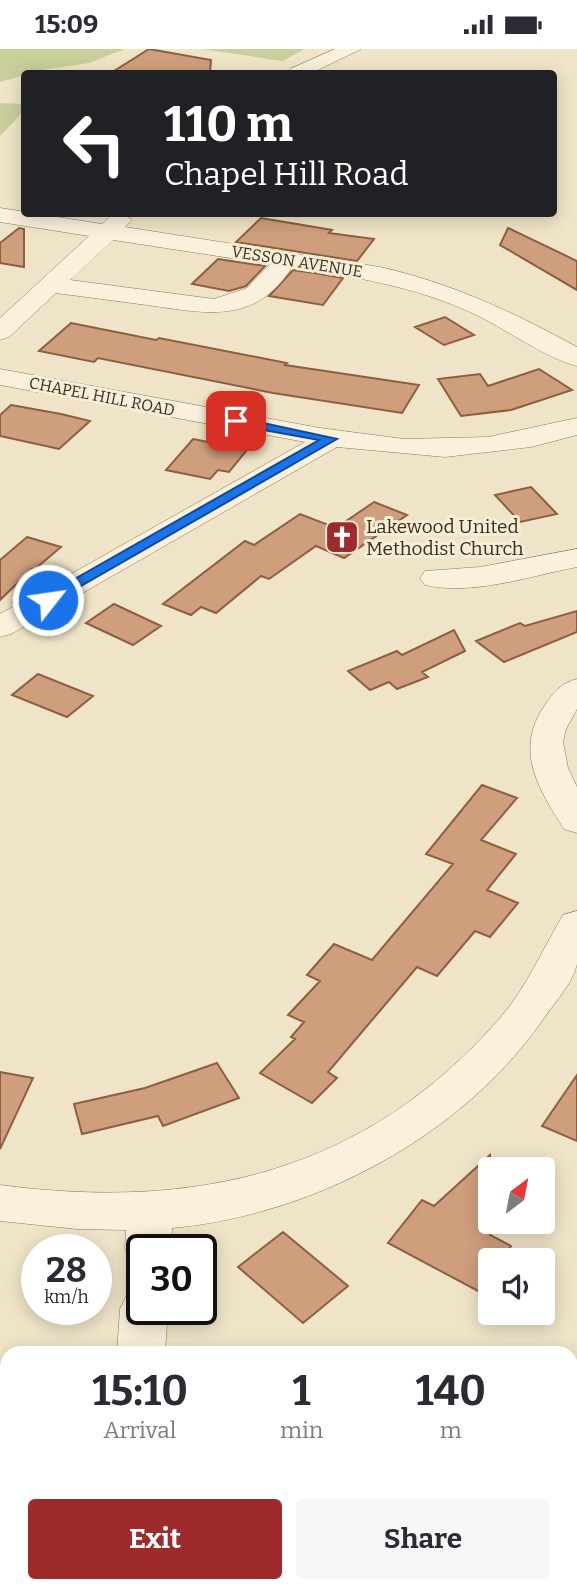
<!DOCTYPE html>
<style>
:root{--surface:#fff;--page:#f7f7f7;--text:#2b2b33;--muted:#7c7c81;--accent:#9e2a2b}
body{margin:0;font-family:Bitter,serif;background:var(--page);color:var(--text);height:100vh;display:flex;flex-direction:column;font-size:26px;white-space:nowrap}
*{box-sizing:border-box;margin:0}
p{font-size:23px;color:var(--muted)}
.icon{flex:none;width:38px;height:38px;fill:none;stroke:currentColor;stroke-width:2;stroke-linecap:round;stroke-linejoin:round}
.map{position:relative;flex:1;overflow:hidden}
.details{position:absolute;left:0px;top:1297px;width:578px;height:247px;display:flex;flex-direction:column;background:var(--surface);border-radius:21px 21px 0 0;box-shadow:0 4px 18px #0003}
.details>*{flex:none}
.banner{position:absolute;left:21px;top:21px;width:536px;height:147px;border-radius:7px;box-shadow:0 4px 18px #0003;background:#202124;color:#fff;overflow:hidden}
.needle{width:46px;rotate:32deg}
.fabs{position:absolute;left:478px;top:1108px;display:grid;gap:14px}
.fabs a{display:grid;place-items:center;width:77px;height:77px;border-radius:7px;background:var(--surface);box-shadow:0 4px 18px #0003;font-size:35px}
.speed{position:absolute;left:21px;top:1185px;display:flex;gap:14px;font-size:35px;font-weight:700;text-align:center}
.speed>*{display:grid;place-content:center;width:91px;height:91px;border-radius:50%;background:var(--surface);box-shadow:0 4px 18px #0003;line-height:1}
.speed small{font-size:18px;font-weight:400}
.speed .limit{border:4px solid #111;border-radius:10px;background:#fff;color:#111}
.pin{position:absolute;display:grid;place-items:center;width:60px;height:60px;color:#fff;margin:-30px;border-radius:14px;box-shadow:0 4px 10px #0006}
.me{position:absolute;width:77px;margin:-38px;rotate:60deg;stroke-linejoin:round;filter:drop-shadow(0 0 5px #0008)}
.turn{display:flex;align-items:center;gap:24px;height:147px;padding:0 28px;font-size:32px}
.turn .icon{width:91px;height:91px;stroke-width:2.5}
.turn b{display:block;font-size:49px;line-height:60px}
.eta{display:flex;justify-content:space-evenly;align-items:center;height:119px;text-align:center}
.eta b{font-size:42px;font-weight:700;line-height:49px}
.button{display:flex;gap:14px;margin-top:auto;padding:14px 28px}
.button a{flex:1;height:80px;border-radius:7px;background:var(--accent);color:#fff;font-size:28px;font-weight:700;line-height:80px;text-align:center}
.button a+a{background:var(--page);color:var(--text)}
.status{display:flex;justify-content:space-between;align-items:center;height:49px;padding:0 35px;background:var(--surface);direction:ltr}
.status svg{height:19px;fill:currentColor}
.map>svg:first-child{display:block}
</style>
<div class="status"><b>15:09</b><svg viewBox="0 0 49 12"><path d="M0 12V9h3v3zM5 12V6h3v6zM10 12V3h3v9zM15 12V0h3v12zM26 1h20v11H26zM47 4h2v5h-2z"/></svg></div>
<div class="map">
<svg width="577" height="1543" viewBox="0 0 577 1543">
<rect width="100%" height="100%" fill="#f0e4c8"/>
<path fill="#c9cf9b" d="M0,0H125L89,14L42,21L0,33Z
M202,0H305L282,12Z
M0,54L24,55V62L0,87Z"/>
<path fill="#cf9f7d" stroke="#8d5f41" stroke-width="2" d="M149,0L211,11L210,24H111Z
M261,169L332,181L329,184L374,190L357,212L236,193Z
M19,179L24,180V218L0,214V194Z
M508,179L577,212V241L500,196Z
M218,210L265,217L246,237L229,242L192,235Z
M293,221L315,224L343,229L323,256L269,247Z
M445,268L474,286L444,296L415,278Z
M71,274L156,291L159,289L287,314L285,316L419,336L402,364L273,344L98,309L94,313L39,302Z
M539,320L572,341L511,361L461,367L438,330L480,325L488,337Z
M11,356L61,365L90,372L59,400L0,387V366Z
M193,390L247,401L229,423L218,421L210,430L166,421Z
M531,438L557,465L520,473L495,446Z
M374,453L407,466L344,509L316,497L269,530L261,527L216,564L201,558L191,566L163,555L245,492L254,496L300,465L336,479Z
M27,488L61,498L35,520H32L0,551V511Z
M114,555L161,577L133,596L86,574Z
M577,562V583L504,613L476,592L520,574L525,577Z
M454,581L465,602L422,623L428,628L397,640L389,633L370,641L348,622L397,602L402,606Z
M38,625L93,647L67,668L12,646Z
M482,736L517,749L481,791L516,805L487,841L518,854L490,888L475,882L437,927L417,918L328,1023L337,1029L312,1054L260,1024L295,990L291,988L304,973L288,966L320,932L307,926L334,895L372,911L453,815L426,805Z
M217,1014L239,1049L163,1077L158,1067L82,1085L74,1055L145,1039Z
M0,1023L33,1029L0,1100Z
M577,1026V1092L542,1077Z
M490,1106V1186L511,1197L500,1211H490V1225L478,1242L388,1194L422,1151L434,1157Z
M283,1183L348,1237L303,1274L238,1218Z"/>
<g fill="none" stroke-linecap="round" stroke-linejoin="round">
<g stroke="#8d765c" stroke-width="1">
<path id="minor" d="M335,0H361L312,24H287L290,20Z
M0,159L102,175L112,166L122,164L132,171L125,178L380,218C451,234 513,263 577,298V317C543,308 505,279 472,264C414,237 354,228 292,218C255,277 205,264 147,256C117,252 86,248 56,244L9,288L0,291V269L89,187L0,173ZM113,191L270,215L247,239L214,250L70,231Z
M0,320L320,379L404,390L488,388L577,369V386L531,398L445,408L337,398L11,585L0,588V565L305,393L0,336Z
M577,500V518C530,527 472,547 425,536L420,529L425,522L480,518Z
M577,630V660L566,680L563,693L568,719L577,738V784L564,780C538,739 514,701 545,656C554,643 561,634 577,630Z
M577,862C577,878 577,898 577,915C573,934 555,953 544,969C463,1087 314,1166 172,1179L171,1200H142V1217L132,1213L125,1200L126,1181L77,1180L0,1172V1136C196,1162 365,1124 500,969C527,938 542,901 563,866Z
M142,1241V1260H168L165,1304H117L120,1260L127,1246Z
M88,1536H142V1543H88Z"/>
</g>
<use href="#minor" fill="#faf1dc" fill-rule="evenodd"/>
</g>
<path fill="#1a73e8" stroke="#114b97" stroke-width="2" d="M236,368L337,390L53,553H43V548L319,391L231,375V370Z"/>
<defs>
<g id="church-square" transform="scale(1.75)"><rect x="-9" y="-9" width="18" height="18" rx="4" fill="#9e2a2b" stroke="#f7eed8"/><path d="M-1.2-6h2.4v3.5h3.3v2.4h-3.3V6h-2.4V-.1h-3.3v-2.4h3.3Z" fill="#fff"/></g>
</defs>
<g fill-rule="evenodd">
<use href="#church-square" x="342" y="488"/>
</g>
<g text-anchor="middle" stroke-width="6" stroke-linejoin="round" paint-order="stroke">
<g font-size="16" fill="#3d2e20" stroke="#f7eed8">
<text transform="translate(297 212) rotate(9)" y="6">VESSON AVENUE</text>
<text transform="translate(102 347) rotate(11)" y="6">CHAPEL HILL ROAD</text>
</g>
<g font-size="19" fill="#3d2e20" stroke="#f7eed8" text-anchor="start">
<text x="366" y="484">Lakewood United<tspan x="366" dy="22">Methodist Church</tspan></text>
</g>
</g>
</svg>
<div class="fabs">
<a><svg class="needle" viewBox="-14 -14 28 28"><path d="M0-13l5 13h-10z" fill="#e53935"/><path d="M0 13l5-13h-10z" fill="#7c7c81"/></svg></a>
<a><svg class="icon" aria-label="sound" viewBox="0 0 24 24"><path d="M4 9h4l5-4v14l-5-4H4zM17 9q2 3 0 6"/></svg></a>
</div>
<div class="speed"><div>28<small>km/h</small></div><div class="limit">30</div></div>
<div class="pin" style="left:236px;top:372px;background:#d93025"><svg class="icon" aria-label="arrive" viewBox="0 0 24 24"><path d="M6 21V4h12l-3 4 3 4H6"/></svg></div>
<svg class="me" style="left:48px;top:551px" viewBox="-20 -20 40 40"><circle r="17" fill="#1a73e8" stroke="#fff" stroke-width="3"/><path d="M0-11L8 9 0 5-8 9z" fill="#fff"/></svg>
<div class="banner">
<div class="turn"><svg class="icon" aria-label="left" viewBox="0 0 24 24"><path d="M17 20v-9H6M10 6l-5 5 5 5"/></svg><div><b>110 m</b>Chapel Hill Road</div></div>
</div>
<section class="details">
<div class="eta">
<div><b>15:10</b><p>Arrival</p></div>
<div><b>1</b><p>min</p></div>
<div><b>140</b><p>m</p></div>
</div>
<div class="button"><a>Exit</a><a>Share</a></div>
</section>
</div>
